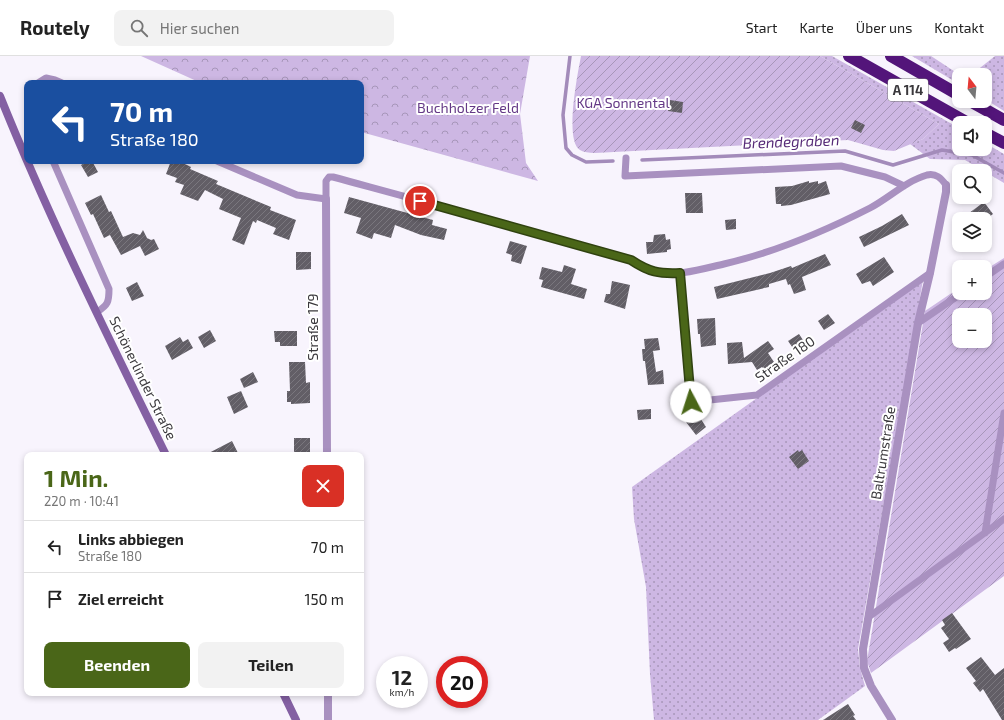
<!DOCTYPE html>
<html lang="de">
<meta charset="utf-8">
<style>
:root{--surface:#fff;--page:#f2f2f2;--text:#222;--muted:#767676;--line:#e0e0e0;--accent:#4a6618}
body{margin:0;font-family:"Exo 2",sans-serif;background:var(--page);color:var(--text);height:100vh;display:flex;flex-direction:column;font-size:15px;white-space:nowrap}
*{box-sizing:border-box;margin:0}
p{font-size:13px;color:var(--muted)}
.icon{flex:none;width:22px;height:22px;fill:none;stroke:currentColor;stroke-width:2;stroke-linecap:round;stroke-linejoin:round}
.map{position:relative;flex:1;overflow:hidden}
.panel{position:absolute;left:24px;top:396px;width:340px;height:244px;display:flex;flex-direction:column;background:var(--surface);border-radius:8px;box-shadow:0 2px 6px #0003}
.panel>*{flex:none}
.guide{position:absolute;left:24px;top:24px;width:340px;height:84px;border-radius:8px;box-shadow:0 2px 6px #0003;background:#1a4fa0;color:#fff;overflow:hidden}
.needle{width:26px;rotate:344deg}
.fabs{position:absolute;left:952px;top:12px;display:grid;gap:8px}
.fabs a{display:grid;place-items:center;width:40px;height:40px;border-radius:8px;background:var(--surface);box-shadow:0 2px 6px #0003;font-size:20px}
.speed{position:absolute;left:376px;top:600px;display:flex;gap:8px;font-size:20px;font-weight:700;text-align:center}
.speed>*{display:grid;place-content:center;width:52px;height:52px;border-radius:50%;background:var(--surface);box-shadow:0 2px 6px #0003;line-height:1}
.speed small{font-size:10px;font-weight:400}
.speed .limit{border:6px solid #d22;background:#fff;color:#111}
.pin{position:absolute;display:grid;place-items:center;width:34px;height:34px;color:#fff;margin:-17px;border:2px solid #fff;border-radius:50%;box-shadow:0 1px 4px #0007}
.me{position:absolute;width:44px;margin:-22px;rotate:355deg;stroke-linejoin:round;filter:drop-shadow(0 0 3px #0008)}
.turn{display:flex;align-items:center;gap:14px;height:84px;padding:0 20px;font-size:18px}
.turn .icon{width:52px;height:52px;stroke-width:2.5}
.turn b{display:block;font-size:28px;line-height:34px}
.round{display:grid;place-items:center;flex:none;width:42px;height:42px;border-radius:8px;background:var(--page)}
.head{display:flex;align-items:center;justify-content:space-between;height:68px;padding:0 20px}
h1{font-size:24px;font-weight:700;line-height:30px;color:var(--accent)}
.cta{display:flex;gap:8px;margin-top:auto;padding:8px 20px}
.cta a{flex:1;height:46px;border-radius:8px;background:var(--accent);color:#fff;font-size:16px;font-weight:700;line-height:46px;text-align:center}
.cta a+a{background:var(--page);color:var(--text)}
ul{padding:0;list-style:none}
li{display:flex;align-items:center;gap:12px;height:52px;padding:0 20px;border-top:1px solid var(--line)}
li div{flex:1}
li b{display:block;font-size:15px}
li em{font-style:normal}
header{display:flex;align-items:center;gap:24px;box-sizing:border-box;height:56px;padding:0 20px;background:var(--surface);border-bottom:1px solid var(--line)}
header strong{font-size:19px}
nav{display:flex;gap:22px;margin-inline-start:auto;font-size:14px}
.search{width:280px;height:36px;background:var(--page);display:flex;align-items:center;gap:10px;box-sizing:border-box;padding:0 14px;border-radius:8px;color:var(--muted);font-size:15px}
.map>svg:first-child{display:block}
</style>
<header>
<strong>Routely</strong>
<div class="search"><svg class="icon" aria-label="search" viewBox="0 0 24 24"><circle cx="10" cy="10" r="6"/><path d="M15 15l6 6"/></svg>Hier suchen</div>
<nav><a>Start</a><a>Karte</a><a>Über uns</a><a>Kontakt</a></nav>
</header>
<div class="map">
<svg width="1004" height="664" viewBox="0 0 1004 664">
<defs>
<pattern id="grass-dots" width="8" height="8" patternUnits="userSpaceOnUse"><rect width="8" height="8" fill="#cdb7e3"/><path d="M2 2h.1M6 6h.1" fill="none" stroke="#a796b9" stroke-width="1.8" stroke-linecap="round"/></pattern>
<pattern id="park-crowns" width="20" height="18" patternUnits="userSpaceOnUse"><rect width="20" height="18" fill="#cdb7e3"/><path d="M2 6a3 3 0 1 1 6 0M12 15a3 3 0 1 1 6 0" fill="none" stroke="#a796b9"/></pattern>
<pattern id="garden-furrows" width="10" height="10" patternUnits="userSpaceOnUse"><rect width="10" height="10" fill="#cdb7e3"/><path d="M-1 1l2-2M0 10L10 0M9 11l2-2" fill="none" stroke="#a796b9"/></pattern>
<pattern id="building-hatch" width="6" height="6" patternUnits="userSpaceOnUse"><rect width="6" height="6" fill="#625e66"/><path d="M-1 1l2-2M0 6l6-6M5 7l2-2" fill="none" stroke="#7a777e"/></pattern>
</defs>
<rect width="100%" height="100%" fill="#f8f4fd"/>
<path fill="url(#grass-dots)" d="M820,0H832L959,72V93H985V87L1004,98V127L965,104L930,103L910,88L923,83L939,68Z
M912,0H931L960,19L959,28Z
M995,0H1004V55L985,43V19H971Z
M923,224L858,593L860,612L865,630L818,664H654L650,618L646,531L634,463L632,431Z"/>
<path fill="url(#park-crowns)" d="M141,0H530L520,58L526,107L538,125L361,76V27H201Z"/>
<path fill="url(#garden-furrows)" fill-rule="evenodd" d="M581,0H820L939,68L923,83L894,95L883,94L848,84L614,96C604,96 588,99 580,94C564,85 578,16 581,0Z
M1004,202V520L871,617L867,605L925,255L959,232V237H985V214ZM959,259H985V285H959Z"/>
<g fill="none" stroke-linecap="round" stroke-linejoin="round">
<path stroke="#a38bba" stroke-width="3.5" d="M570,0L563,59L566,92L572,99L586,106L613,105
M642,104L845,95L893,109L942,94L972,99L1004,117"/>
</g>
<path fill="url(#building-hatch)" d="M670,44L683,46L682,57L668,55Z
M855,64L865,69L861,77L851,72Z
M88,105H92L98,116L88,121L81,109Z
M171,105H179L191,111L190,113L218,125L216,128L271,151L270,154L296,164L289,184L273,178L276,172L257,164L256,167L253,165L244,189L232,184L241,162L219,153L223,143L205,134L198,145L180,138L184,129L175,126L177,122L166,118Z
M809,125V127L818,125V128L826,125L830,138L791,149L781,150V148H776L775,131L792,130Z
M685,137H702L703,157H686Z
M101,139L109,156L111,155L123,181L133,177L140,179L143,174L147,182L151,184L154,183L159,193L145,200L140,190L121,199L110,179L104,182L93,158L91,159L85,147Z
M349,141L433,164L432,169L447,173L444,184L421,179L395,169L391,182L374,177L372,183L356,177L361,162L344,157Z
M984,146L993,158L986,163H961Z
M902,158L909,169L864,191L859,181L882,170Z
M736,163V173L726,174L725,164Z
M665,178L666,184L670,183L671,193L667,194V196L647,198L646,186H653L654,179Z
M510,185L527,190L521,208L511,205L512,199L506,197Z
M296,196H311V213L296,214Z
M825,198L831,209L802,221L806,234L794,238L790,228L788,229L786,223L769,228V231L717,243L714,231L770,217L791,210L792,212Z
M884,201L894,216L873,230L870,225L862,228L856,218Z
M564,209L576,213L571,228L587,233L584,243L541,231L543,224L539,223L542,211L562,216Z
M612,225L630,229L625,253L604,246L606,238H610Z
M137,226L144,240L132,245L126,232Z
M828,258L835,267L824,274L818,265Z
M715,262L716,289L701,291L700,278H698L697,263Z
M210,274L216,285L204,292L198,281Z
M274,275H297V290H280V286H275Z
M799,278L805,287L795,295L788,285Z
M180,281L183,286L188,283L193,292L172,304L165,290Z
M658,282L660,294L653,295L656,316L663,314L664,328L648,329L645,305H643L642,293H645L644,283Z
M768,285L774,293L768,297L774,306L764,314L762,311L757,314L752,306L728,308L727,287L742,286L744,302Z
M289,306H305L306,327L310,326V347L291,348V346H287V335H290Z
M253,316L258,326L244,332L240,323Z
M241,335L248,351L234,358L227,341Z
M651,353V363L638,364L637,354Z
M696,359L697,361L699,360L706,371L696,379L686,366Z
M294,382H310V399H294Z
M232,385L239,399H205Z
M798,394L799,396L802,394L809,405L798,413L789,401Z
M952,557L971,583L956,593L955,592L949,596L943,587L949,583L941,572L945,569L942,564Z
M981,601L995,619L1004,612V664H1002L983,633L980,636L973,627L976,625L966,612Z
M848,648L855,659L853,660L856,664H823Z"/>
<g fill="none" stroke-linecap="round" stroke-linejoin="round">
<path stroke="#a991c0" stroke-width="7" d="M38,27L46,22L55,24L62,27
M626,102L625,120L841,110L885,121L904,130
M53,105L109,233C109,246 108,249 97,256
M217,105L297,139L326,143V125L329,121H333C414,143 496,165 576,188C594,193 613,197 630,204C638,207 644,214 653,216C676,221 702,213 724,208C776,196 823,176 870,152C889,142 906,125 927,119C936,117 941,122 946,129
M680,217L691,346L757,339L930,217
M985,221L1004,208
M918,267L962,237
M985,477L1004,357
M870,560L1004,463"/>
<path stroke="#a991c0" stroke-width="8" d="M326,143L327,399
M328,664V637
M892,664L871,630L864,612L863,593L918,267L930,217L946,136V129"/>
<path stroke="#8460a3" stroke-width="8" d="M0,40C49,162 108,281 166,399
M283,637L296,664"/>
<path stroke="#53157a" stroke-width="12" d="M849,0L968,67
M891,0L959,39
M970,45L1004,64
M985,77L1004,87"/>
</g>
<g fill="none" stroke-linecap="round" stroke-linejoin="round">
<g stroke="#304210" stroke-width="10">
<path id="route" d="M420,145L631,204C649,216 659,218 680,217L691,346"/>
</g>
<use href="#route" stroke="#4a6618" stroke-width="7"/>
</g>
<g text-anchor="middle" stroke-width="4" stroke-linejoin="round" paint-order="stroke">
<rect fill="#fff" stroke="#757476" stroke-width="1" x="888" y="23" width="40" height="22" rx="3"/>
<g font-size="13" font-weight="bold" fill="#3a383c">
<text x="908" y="39">A 114</text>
</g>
<g font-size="14" fill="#643886" stroke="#fff">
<text x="623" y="52">KGA Sonnental</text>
<text x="468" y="57">Buchholzer Feld</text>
</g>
<g font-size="14" fill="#3a383c" stroke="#fff">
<text transform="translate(313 271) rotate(-90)" y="5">Straße 179</text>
<text transform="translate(785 303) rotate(-35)" y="5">Straße 180</text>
<text transform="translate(143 322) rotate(64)" y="5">Schönerlinder Straße</text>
<text transform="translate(883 397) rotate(-81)" y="5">Baltrumstraße</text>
</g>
<g font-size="15" font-style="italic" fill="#572b78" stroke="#fff">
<text transform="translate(791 86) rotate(-2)" y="5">Brendegraben</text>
</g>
</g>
</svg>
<div class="fabs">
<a><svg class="needle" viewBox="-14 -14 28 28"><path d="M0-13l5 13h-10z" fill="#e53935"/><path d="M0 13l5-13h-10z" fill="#767676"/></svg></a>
<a><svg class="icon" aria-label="sound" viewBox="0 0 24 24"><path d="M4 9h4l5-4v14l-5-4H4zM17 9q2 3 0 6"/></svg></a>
<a><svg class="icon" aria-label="search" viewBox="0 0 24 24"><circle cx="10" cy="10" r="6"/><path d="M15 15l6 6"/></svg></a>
<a><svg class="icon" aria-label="layers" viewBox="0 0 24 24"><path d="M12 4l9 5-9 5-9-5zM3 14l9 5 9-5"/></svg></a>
<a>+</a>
<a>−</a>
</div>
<div class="speed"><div>12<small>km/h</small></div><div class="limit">20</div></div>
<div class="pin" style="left:420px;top:145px;background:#d93025"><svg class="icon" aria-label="arrive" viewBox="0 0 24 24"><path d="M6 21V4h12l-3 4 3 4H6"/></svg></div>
<svg class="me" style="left:691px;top:346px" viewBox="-20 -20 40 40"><circle r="19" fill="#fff"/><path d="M0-13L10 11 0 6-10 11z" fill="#4a6618"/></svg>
<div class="guide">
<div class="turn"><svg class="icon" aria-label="left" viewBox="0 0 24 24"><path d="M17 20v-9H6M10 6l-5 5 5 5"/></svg><div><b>70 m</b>Straße 180</div></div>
</div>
<section class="panel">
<div class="head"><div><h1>1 Min.</h1><p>220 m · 10:41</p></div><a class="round" style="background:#d93025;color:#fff"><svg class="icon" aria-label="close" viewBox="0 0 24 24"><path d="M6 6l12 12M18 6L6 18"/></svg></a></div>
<ul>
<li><svg class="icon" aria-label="left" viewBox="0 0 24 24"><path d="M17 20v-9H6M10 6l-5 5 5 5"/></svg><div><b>Links abbiegen</b><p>Straße 180</p></div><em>70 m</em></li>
<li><svg class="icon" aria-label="arrive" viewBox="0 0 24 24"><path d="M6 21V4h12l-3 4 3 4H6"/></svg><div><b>Ziel erreicht</b></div><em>150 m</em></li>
</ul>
<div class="cta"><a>Beenden</a><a>Teilen</a></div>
</section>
</div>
